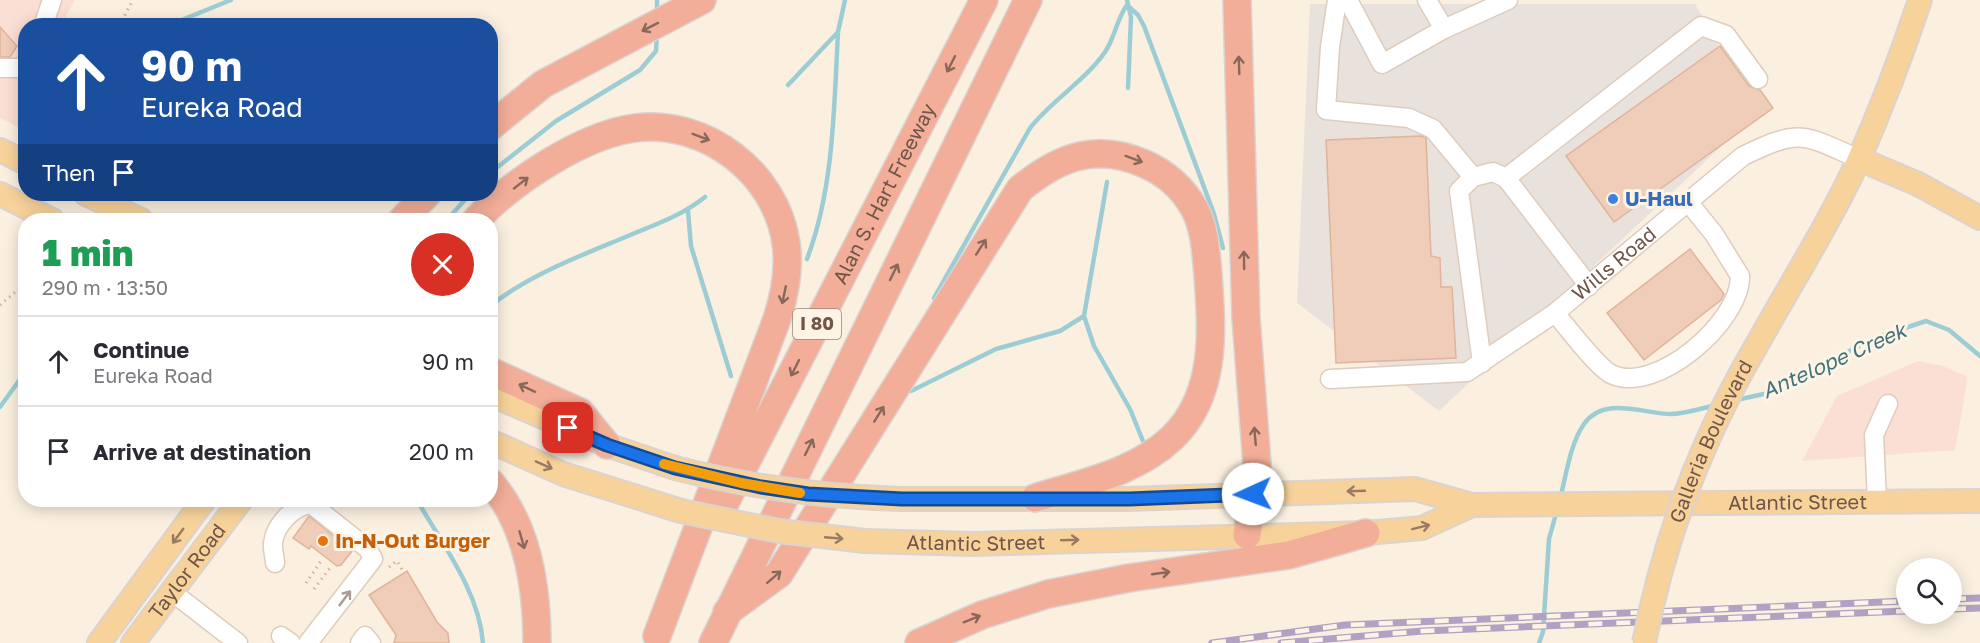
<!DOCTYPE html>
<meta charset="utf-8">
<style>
:root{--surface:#fff;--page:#f2f2f3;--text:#2b2b33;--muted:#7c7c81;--line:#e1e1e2}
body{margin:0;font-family:"Golos Text",sans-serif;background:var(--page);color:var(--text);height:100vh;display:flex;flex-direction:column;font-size:22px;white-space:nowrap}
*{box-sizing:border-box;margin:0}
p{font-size:20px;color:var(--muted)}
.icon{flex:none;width:33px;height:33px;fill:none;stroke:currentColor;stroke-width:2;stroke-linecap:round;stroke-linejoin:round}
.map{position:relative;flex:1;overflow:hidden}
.panel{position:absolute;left:18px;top:213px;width:480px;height:294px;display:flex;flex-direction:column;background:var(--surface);border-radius:24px;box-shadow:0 3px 15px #0003}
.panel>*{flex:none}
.banner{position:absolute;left:18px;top:18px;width:480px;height:183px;border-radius:24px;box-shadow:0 3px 15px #0003;background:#1a4fa0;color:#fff;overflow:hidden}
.tools{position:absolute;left:1896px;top:558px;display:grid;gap:12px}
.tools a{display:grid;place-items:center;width:66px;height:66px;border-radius:50%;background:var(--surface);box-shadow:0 3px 15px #0003;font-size:30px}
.pin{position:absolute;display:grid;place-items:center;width:51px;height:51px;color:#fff;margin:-26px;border-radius:12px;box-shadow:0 3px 9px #0006}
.me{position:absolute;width:66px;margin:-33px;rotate:268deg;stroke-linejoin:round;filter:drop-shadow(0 0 4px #0008)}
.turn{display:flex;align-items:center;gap:21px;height:126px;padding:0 24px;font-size:27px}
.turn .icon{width:78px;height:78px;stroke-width:2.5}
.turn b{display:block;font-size:42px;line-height:51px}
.then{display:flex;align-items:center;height:57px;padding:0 24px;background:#0003;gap:12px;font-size:22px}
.round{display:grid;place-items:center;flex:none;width:63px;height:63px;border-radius:32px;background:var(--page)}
.headline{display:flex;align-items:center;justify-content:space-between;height:102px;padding:0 24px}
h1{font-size:36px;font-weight:800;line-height:45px;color:#1e9e55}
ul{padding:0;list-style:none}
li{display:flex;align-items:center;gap:18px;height:90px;padding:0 24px;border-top:2px solid var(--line)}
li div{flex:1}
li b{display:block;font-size:22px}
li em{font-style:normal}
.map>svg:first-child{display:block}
</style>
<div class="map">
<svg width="1980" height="643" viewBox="0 0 1980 643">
<rect width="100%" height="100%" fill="#fbf0e0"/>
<path fill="#fbdfd4" d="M0,0H75L61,25L26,26L25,131L0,118Z
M1918,361L1943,366L1968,377L1955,450L1802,461L1837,396Z"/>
<path fill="#e9e2dc" d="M1310,4H1695L1757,113L1439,411L1297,303Z"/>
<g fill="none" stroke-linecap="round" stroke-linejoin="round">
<path stroke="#9dcdd4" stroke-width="4.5" d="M1127,0L1131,17L1128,88
M657,13V0
M167,26L231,0
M788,85L838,32L845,0
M490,173L556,121L640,70L656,51L657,33
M688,211L691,246L731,376
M101,220L104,209
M447,220L470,194
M807,259C834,188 834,107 838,32
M934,298L1030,128C1052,100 1085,81 1105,52C1115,38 1117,18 1127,5L1138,15L1144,26L1214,214L1223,248
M490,306C533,272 586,254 635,233C660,223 684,214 705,197
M1084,316L1094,346L1130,409L1145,446
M911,391L996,349L1060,331L1084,316L1107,182
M1736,400L1773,392L1872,339L1926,321L1949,330L1980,356
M0,407L26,371
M1560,499C1566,476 1570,444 1584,424C1604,395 1644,414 1671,414C1685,414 1702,408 1716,405
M417,500C442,544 479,591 483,643
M1539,643L1543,632L1549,539L1557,510"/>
</g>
<path fill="#efcdb9" stroke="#e0b39b" stroke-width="1.5" d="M0,27L17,46L10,57H0Z
M1720,46L1749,86L1760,90L1773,108L1614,222L1566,156Z
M1421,136L1426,138L1431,256L1440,258L1441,287H1452L1456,358L1336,363L1326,140Z
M1690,249L1724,294L1721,300L1644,360L1607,313Z
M309,516L352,551L341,565L337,566L311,546L309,549L293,538Z
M407,571L437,622L448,633L449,643H394L396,635L369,595Z"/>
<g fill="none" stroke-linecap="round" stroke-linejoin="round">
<g stroke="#deccbd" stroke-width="21">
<g id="minor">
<path d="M1337,0L1330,47L1326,110L1409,118L1433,129L1473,177"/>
<path d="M1348,0L1382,64L1444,29L1427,0"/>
<path d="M43,26L52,0"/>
<path d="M1444,29L1508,0"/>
<path d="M0,68H23L26,62"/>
<path d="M1506,178L1701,26L1726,35L1758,79"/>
<path d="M1555,313C1567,327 1597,367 1611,374C1655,396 1741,322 1740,276L1714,234L1689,203"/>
<path d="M1482,363L1459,191L1473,177L1493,172L1506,178L1589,286"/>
<path id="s1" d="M1330,379L1467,372L1555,313L1743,156C1801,128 1802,134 1859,159"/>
<path d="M1877,501L1874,435L1888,404"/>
<path d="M275,563C275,557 272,549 273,543C275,525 293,506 311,504L368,549L373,559L308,643"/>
<path d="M172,592L238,643"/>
<path d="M281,636L291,643"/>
<path d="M360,643L365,636L371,643"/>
</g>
</g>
<g stroke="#dad3d0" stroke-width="26">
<g id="major">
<path d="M0,150L26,163"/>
<path d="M1859,159L1918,184L1980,218"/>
<path d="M0,194L52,220"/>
<path d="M86,194L141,220"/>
<path d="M1755,348C1790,285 1829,224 1859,159C1882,107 1902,54 1920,0"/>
<path d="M490,394L607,445L675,468"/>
<path d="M490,441L563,474L681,511"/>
<path id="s2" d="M902,499H1129L1415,489L1472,505L1980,501"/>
<path id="s3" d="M865,541L974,544L1366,533L1422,528L1472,505"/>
<path d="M99,643L204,500"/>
<path id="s4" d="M133,643L241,500"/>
</g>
</g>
<g stroke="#dad3d0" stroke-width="30">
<g id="highway">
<path d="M1237,0L1246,318L1257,464L1247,535"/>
<path d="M490,127L543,84L702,0"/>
<path d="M402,220L427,194"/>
<path d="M476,220C512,182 582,135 635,128C706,119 776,173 786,243C790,269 785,294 777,319L657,636"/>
<path d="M490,371L580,412L607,445"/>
<path d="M490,482C528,525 537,588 537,643"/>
<path id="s5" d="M725,503L984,0"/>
<path d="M727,612L779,574L1020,189C1059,157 1096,142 1145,164C1167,174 1182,187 1194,208C1205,228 1206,253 1208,275C1212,331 1217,395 1172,438C1135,473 1082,483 1035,498"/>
<path d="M713,643L1028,0"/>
<path d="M919,643L982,615L1048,594L1129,578L1289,555L1366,533"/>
</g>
</g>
<path stroke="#d3b09d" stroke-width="3" stroke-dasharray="1.5 4.5" stroke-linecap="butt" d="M119,26L133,0
M0,305L26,283
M389,567L397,561L404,573
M306,583L321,561
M314,589L330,568"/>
<use href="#minor" stroke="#fff" stroke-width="18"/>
<use href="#major" stroke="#f7d29b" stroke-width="22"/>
<use href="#highway" stroke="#f2ae99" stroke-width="27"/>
<g stroke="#b2a1c2" stroke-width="7">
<path id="rail" d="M1952,599L1980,598
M1952,609L1980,608
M1212,643L1345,625L1906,601
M1281,643L1423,631L1906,611"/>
</g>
<use href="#rail" stroke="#fef4e6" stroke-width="4.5" stroke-dasharray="14" stroke-linecap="butt"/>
<g stroke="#dad3d0" stroke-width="26" stroke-linecap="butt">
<g id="major-bridge">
<path d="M675,468C750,487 825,497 902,499"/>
<path d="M681,511L779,531L865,541"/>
<path id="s6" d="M1644,643C1664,539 1702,439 1755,348"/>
</g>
</g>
<use href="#major-bridge" stroke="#f7d29b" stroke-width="22"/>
</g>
<defs><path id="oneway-shaft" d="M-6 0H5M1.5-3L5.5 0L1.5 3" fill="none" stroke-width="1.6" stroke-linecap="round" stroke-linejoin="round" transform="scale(1.5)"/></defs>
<g stroke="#8a6859">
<use href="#oneway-shaft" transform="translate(650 27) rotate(153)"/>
<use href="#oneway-shaft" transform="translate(951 64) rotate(117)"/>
<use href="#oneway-shaft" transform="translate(1239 65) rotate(-92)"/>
<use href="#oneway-shaft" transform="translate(701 137) rotate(21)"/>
<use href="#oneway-shaft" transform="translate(1134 159) rotate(20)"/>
<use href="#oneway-shaft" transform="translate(521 183) rotate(-38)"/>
<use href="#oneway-shaft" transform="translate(981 247) rotate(-57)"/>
<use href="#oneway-shaft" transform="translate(1244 260) rotate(-91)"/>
<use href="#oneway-shaft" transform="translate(894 272) rotate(-64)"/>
<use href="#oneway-shaft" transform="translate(784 295) rotate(102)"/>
<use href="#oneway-shaft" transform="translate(795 368) rotate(117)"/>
<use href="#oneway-shaft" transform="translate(527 388) rotate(-155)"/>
<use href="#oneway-shaft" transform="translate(879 414) rotate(-58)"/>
<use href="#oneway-shaft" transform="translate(1255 436) rotate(-95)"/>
<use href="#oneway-shaft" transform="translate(809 447) rotate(-64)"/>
<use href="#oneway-shaft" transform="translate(522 540) rotate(74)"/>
<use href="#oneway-shaft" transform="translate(1161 573) rotate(-8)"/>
<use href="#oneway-shaft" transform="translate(774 577) rotate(-41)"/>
<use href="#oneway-shaft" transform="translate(972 619) rotate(-22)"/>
</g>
<g stroke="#987b62">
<use href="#oneway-shaft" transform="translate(544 465) rotate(24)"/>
<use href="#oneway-shaft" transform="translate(1356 491) rotate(178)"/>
<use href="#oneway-shaft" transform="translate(1421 527) rotate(-14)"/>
<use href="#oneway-shaft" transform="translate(178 536) rotate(126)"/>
<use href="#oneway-shaft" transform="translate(834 538) rotate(5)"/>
<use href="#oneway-shaft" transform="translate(1070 540) rotate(-2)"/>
</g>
<use stroke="#a99a92" href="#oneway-shaft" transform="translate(345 598) rotate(-53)"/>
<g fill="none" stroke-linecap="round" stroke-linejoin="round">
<g stroke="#114b97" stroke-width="15">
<path id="route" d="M568,428L607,445L675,468L761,487L808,494L902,499H1129L1253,494"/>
</g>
<use href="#route" stroke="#1a73e8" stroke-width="10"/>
<path stroke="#f59e0b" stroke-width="10" d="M664,464L741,483L800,493"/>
</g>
<circle fill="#3f7fe0" stroke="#fef4e6" stroke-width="2" cx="1613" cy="199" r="6"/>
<circle fill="#e8710a" stroke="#fef4e6" stroke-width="2" cx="323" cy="541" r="6"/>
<g text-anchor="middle" stroke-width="6" stroke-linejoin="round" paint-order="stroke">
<rect fill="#fef4e6" stroke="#9b8578" stroke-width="1.5" x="793" y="309" width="48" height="30" rx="4.5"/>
<g font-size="18" font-weight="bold" fill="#705649">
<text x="817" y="330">I 80</text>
</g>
<g font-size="20" fill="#705649" stroke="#fef4e6">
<text dy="7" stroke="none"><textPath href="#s5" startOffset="348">Alan S. Hart Freeway</textPath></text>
<text dy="7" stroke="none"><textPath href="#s1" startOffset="320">Wills Road</textPath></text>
<text dy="7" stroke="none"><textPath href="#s6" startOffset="213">Galleria Boulevard</textPath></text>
<text dy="7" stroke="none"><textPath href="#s2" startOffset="898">Atlantic Street</textPath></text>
<text dy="7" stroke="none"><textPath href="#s3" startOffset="111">Atlantic Street</textPath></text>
<text dy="7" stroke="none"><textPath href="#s4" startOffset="90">Taylor Road</textPath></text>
</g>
<g font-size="20" font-weight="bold" fill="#366cbe" stroke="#fef4e6" text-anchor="start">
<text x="1625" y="206">U-Haul</text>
</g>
<g font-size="20" font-weight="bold" fill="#c56008" stroke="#fef4e6" text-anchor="start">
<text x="335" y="548">In-N-Out Burger</text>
</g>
<g font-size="21" font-style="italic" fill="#41747c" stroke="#fef4e6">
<text transform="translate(1834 361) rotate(-24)" y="7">Antelope Creek</text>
</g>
</g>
</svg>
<div class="tools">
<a><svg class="icon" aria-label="search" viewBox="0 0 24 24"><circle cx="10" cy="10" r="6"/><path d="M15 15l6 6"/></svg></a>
</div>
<div class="pin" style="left:568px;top:428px;background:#d93025"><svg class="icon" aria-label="arrive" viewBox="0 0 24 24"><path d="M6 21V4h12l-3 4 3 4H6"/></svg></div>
<svg class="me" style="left:1253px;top:494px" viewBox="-20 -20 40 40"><circle r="19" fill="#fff"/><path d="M0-13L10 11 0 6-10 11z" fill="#1a73e8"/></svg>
<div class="banner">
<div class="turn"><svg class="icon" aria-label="ahead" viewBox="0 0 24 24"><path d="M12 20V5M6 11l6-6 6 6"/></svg><div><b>90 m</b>Eureka Road</div></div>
<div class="then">Then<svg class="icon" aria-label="arrive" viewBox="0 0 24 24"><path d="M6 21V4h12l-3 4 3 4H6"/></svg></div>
</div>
<section class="panel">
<div class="headline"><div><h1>1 min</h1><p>290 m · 13:50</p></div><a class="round" style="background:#d93025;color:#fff"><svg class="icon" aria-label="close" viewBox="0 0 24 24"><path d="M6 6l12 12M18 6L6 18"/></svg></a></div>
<ul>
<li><svg class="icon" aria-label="ahead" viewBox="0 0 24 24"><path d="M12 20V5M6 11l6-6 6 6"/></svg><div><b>Continue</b><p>Eureka Road</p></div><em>90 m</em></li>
<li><svg class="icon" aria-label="arrive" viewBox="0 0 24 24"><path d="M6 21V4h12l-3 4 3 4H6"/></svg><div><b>Arrive at destination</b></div><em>200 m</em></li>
</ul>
</section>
</div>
